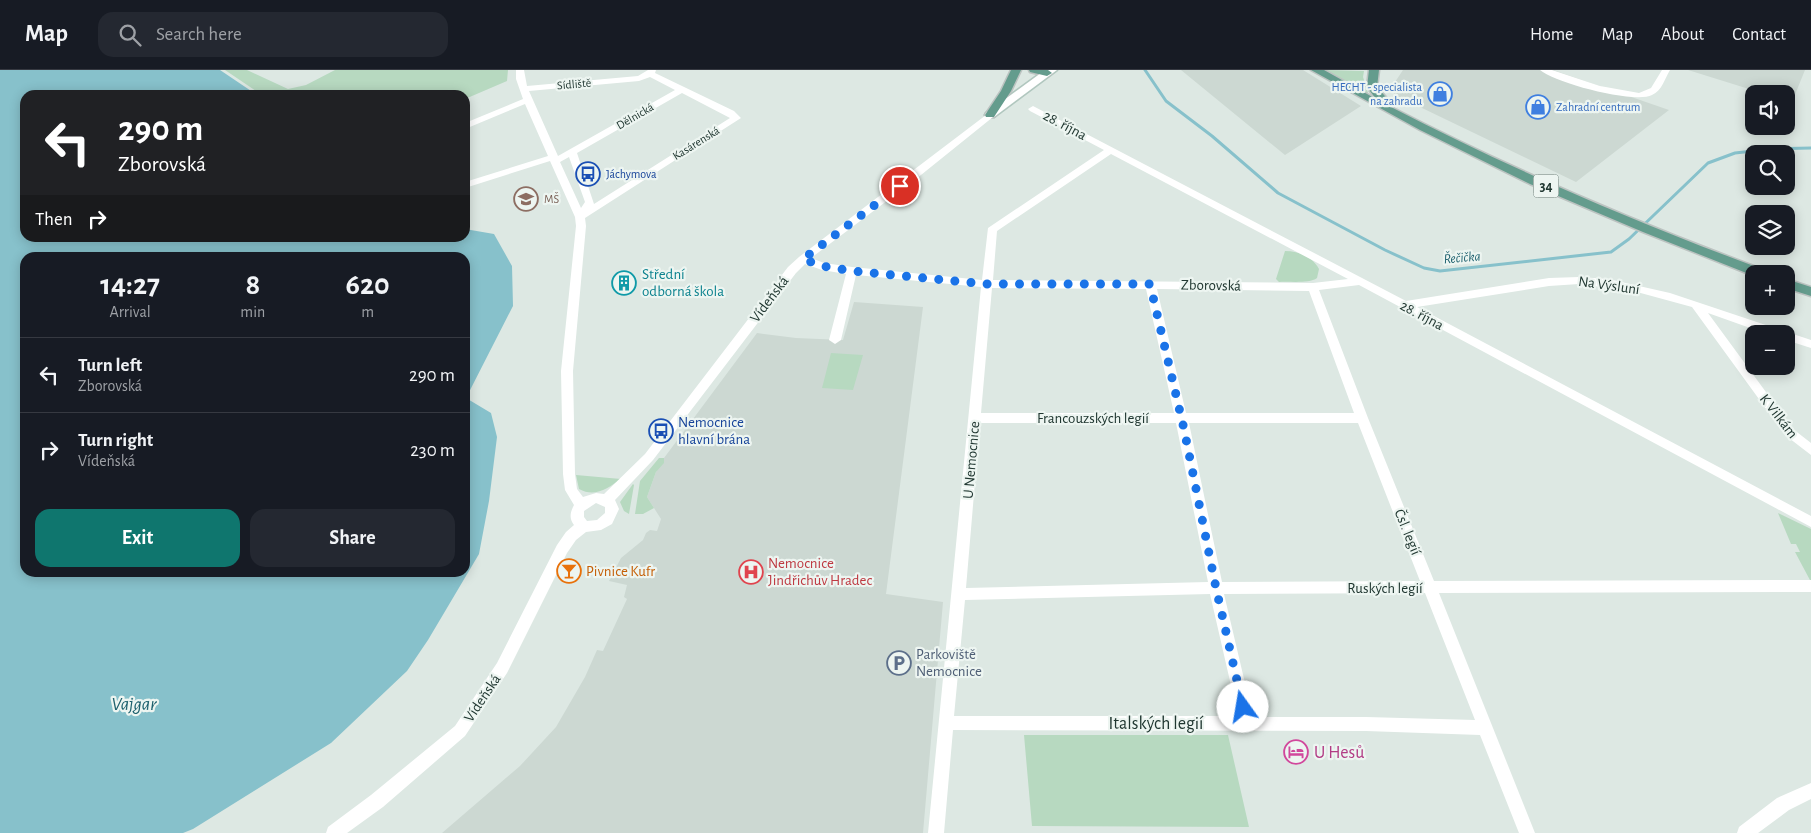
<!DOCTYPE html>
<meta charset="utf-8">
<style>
:root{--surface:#171b24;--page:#242831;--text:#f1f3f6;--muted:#9ea1a6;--line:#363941;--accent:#0f766e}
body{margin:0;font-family:"Alegreya Sans",sans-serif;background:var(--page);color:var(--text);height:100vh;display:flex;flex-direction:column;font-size:19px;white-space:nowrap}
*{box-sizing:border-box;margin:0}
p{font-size:16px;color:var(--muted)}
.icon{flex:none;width:28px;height:28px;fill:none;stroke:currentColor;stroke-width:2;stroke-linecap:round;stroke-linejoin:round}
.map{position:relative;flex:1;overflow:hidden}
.side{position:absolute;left:20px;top:182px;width:450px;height:325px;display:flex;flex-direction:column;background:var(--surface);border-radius:15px;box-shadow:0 2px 12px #0003}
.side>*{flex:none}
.guide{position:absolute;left:20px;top:20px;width:450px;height:152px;border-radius:15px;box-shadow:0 2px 12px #0003;background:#202124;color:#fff;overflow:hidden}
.tools{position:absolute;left:1745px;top:15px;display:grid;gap:10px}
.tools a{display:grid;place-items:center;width:50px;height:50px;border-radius:10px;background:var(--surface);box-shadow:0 2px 12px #0003;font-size:25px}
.pin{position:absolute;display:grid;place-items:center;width:42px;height:42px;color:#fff;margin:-21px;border:2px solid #fff;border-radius:50%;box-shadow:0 1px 5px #0007}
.me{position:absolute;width:55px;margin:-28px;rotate:347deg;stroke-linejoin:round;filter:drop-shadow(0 0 4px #0008)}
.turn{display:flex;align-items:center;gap:18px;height:105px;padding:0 15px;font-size:22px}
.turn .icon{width:65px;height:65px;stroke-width:2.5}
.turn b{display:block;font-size:35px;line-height:42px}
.then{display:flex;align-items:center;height:48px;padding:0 15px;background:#0003;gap:10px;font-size:19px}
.eta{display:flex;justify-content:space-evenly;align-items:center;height:85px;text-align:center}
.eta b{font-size:30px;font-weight:700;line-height:35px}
.cta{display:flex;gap:10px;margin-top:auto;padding:10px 15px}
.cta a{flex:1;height:58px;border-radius:15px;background:var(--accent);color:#fff;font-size:20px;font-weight:700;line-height:58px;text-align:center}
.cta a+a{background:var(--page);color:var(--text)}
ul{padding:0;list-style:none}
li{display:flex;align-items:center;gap:15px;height:75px;padding:0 15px;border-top:1px solid var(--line)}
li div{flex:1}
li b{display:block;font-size:19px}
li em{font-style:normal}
header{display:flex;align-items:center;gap:30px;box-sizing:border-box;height:70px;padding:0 25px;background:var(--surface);border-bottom:1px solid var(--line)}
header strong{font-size:24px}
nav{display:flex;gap:28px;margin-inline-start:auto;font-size:18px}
.search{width:350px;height:45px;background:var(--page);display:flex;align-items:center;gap:12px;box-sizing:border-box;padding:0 18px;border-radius:15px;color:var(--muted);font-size:19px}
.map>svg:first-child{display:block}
</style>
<header>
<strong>Map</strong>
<div class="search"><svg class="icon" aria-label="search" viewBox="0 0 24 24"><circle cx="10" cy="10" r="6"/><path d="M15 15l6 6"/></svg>Search here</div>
<nav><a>Home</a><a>Map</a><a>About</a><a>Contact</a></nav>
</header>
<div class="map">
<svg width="1811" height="763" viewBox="0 0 1811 763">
<rect width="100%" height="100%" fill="#dde8e3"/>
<path fill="#ccd8d2" d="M1181,0H1303L1361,36L1285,85Z
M1403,0H1553L1669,40L1576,112L1395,25L1391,18Z
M1688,0H1805L1792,32L1786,30V24H1765Z
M854,232L923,237L886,524L943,532L923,763H442L520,696L556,657L585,607L597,580L603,581L627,529L624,527L627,515L609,511L621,488L643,470L646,463L650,460L657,461L661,449L647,427L656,402L664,388L757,263L796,268L843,270Z"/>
<path fill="#b7d9c0" d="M225,0H247L288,19L306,15L335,0H508L507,11L465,29V25H262Z
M1323,0L1364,1L1363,7L1368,23L1366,25Z
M1285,181C1298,181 1312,186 1319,199L1317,208C1309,214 1288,211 1279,212L1276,209Z
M831,283L863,285L853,320L822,318Z
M659,388H664V393L656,402L647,427L654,438L643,444H635L640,411Z
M576,405L621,409C608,418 595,428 579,419Z
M633,414L634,415L629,444L624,441L620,432Z
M1778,443L1811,459V512L1795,482H1800L1796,474H1791Z
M1024,665H1228L1249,757L1032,756Z"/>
<path fill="#87c1cb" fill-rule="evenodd" d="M0,0H220L257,25H25V168H465V159L494,164L512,196L513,236L466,328L491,343L497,367L489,431L479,484L428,570L407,601L331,673L193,759L183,763H0ZM25,188H465V502H25Z"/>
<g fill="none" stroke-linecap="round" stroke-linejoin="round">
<path stroke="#87c1cb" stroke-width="3" d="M1145,0L1166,31L1212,66L1278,123L1385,180L1424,198L1440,201L1611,182L1629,169L1708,93L1735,83L1771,79L1811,78"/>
<g stroke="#b1c7bf" stroke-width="3">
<path id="secondary" d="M1045,0H1057L994,47H986L985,45L986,43Z"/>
</g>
<g stroke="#bcc3c1" stroke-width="3">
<path id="primary" d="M1011,0H1021L1011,21L994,47H986L985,45L1001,21Z
M1029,0H1048L1052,3L1047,6L1030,2Z
M1311,0H1324L1376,29L1367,17L1369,0H1379L1377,17L1391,33V37C1513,100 1638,153 1767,201L1768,204H1754V206L1643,162L1530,114L1420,60Z
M1786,209L1811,217V226L1786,218Z"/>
</g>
<path fill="#fff" fill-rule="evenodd" d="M516,0H524L527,16L638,6L648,0H656L655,3L734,41L741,48L585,148L586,156L573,301L575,404L577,419L583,427L596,423L604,424L645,384L788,197L799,187L990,42L993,43V47L916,109L811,188L824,193L852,197L982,210L988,158L1104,80L1030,41L1028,39L1033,36L1406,231L1549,208L1579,207L1608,209L1670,223L1811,270V278L1786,270V264H1767L1708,243L1793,359L1811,373V385L1785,365L1692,237L1637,222L1579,214L1549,216L1417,237L1811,446V457L1359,215L1319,220L1368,348L1434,511L1811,510V522L1439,523L1535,763H1519L1480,665L1366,661L953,660L944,763H928L981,217L856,205L841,270L835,274L829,270L846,204L822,200L805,194L796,203L653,390L615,430L619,439L612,454L601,460L586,462L576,470L567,483L507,603L465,666L383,737L347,763H326L328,757L371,725L455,656L497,593L557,475L566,462L574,455C569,448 570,443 574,435L565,420L563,404L561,301L576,156L575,147L550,91L465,118V112L548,86L525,34L465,59V53L523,29L516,9ZM650,7L675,20L558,86L529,21L639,11ZM682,23L730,48L594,134L577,83ZM1111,84L1348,209L1313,213L993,210L997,161ZM569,87L585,132L581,138L560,92ZM992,218L1146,219L1174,343H981ZM1157,219L1309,221L1354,343H1186ZM980,353H1176L1208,512L966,518ZM1189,353H1358L1420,511L1222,512ZM596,433L605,437V443L597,450L587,451L584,447V441ZM1425,523L1475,650L1366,647H1253L1224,524ZM1210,524L1238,646H954L965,530Z
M1540,0H1552L1600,16L1639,23L1651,18L1662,0H1670C1665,8 1662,21 1652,25C1634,34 1555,13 1540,0Z
M1811,713V729L1789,740L1758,763H1737L1739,757L1777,728Z"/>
<use href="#secondary" fill="#fff" fill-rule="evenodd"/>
<use href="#primary" fill="#649c8d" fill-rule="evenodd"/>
</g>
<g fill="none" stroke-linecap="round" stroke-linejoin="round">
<path stroke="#1a73e8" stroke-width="9" stroke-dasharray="0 16.2" d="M900,116L803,189L822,196L852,201L986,214H1150L1184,359L1216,518L1243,637"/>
</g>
<defs>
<g id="shop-ring" transform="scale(1.25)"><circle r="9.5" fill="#edf5f1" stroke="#3f7fe0" stroke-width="1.5"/><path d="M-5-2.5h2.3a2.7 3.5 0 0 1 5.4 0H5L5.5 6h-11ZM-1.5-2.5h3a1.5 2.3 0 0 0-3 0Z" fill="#3f7fe0"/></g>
<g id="bus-ring" transform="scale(1.25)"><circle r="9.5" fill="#edf5f1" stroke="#1a4fb4" stroke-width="1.5"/><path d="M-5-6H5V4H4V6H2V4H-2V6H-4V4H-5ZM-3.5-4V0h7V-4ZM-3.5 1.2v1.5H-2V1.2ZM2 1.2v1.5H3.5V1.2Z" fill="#1a4fb4"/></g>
<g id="school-ring" transform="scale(1.25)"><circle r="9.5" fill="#edf5f1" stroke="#8d6e63" stroke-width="1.5"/><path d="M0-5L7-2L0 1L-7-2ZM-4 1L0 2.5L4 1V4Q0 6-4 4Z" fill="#8d6e63"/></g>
<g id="building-ring" transform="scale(1.25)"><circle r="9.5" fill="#edf5f1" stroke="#0f9aa8" stroke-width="1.5"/><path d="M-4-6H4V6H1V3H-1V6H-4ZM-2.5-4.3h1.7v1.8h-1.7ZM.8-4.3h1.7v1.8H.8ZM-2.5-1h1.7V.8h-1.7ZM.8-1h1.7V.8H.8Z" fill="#0f9aa8"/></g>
<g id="bar-ring" transform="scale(1.25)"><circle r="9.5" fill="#edf5f1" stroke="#e8710a" stroke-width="1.5"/><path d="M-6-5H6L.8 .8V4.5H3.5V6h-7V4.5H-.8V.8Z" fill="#e8710a"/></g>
<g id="hospital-ring" transform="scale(1.25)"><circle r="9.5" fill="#edf5f1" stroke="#e0444e" stroke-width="1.5"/><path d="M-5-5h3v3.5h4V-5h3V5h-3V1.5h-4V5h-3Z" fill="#e0444e"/></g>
<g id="parking-ring" transform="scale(1.25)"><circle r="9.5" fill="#edf5f1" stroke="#5c6f8a" stroke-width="1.5"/><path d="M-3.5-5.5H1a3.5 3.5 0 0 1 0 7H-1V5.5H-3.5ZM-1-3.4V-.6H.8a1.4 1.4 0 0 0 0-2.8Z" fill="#5c6f8a"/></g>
<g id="hotel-ring" transform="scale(1.25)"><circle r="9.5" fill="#edf5f1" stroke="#d1479c" stroke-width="1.5"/><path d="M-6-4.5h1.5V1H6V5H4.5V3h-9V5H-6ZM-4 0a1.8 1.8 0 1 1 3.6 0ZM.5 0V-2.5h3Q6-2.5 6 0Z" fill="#d1479c"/></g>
</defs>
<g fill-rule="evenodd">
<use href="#shop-ring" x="1440" y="24"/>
<use href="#shop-ring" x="1538" y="37"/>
<use href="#bus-ring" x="588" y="104"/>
<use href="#school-ring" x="526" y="129"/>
<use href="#building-ring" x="624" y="213"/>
<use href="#bus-ring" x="661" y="361"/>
<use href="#bar-ring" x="569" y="501"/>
<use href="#hospital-ring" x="751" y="502"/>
<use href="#parking-ring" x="899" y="593"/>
<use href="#hotel-ring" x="1296" y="682"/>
</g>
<g text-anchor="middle" stroke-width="4.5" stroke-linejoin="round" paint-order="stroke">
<g font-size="12" fill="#203731" stroke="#edf5f1">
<text transform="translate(574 14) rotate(-5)" y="4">Sídliště</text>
<text transform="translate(635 46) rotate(-30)" y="4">Dělnická</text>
<text transform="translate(696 73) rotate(-32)" y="4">Kasárenská</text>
</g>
<g font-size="12" fill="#366cbe" stroke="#edf5f1" text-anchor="end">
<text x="1422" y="21">HECHT - specialista<tspan x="1422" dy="14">na zahradu</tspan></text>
<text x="1556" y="41" text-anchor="start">Zahradní centrum</text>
</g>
<g font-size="12" fill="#164399" stroke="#edf5f1" text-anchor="start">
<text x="606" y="108">Jáchymova</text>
</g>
<g font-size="12" fill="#785e54" stroke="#edf5f1" text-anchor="start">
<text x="544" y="133">MŠ</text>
</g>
<rect fill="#edf5f1" stroke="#5e706b" stroke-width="1" x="1533.5" y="104.5" width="25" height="23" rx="4"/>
<g font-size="14" font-weight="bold" fill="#203731">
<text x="1546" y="121">34</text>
</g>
<g font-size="14" font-style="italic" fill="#1e616e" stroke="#edf5f1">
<text transform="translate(1462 187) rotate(-5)" y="5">Řečička</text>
</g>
<g font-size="15" fill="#203731" stroke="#edf5f1">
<text transform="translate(1065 55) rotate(28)" y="5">28. října</text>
<text transform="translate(1211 215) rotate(1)" y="5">Zborovská</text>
<text transform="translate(1609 215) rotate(8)" y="5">Na Výsluní</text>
<text transform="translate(769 229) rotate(-53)" y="5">Vídeňská</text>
<text transform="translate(1422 245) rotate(28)" y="5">28. října</text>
<text transform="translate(1779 346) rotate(52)" y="5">K Vilkám</text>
<text x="1093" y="353">Francouzských legií</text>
<text transform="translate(971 390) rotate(-85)" y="5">U Nemocnice</text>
<text transform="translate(1408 462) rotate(68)" y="5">Čsl. legií</text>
<text x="1385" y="523">Ruských legií</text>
<text transform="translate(482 628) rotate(-56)" y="5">Vídeňská</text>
</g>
<g font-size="15" fill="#0d838f" stroke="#edf5f1" text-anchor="start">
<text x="642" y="209">Střední<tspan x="642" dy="17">odborná škola</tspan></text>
</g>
<g font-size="15" fill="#164399" stroke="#edf5f1" text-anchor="start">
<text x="678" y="357">Nemocnice<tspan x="678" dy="17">hlavní brána</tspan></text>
</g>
<g font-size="15" fill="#be3a42" stroke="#edf5f1" text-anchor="start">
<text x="768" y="498">Nemocnice<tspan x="768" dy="17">Jindřichův Hradec</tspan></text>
</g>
<g font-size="15" fill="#c56008" stroke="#edf5f1" text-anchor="start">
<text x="586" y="506">Pivnice Kufr</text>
</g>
<g font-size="15" fill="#4e5e75" stroke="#edf5f1" text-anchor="start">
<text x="916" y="589">Parkoviště<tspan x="916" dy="17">Nemocnice</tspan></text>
</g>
<g font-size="18" fill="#203731" stroke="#edf5f1">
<text x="1156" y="659">Italských legií</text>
</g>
<g font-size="18" fill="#b23c85" stroke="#edf5f1" text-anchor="start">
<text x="1314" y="688">U Hesů</text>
</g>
<g font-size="19" font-style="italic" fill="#1e616e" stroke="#edf5f1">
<text x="134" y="640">Vajgar</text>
</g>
</g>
</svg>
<div class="tools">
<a><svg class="icon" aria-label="sound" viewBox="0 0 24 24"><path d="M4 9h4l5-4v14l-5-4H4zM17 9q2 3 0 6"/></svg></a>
<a><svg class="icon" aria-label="search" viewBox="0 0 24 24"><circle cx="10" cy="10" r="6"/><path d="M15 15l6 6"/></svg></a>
<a><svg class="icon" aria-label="layers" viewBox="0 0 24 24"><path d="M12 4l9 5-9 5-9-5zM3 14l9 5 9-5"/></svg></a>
<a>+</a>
<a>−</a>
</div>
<div class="pin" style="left:900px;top:116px;background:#d93025"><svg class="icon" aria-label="arrive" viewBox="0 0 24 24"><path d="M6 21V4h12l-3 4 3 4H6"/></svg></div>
<svg class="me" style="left:1243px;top:637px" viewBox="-20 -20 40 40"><circle r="19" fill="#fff"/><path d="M0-13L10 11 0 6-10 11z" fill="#1a73e8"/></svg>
<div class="guide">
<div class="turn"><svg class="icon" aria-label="left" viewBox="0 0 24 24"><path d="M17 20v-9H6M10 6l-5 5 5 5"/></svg><div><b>290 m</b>Zborovská</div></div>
<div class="then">Then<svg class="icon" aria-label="right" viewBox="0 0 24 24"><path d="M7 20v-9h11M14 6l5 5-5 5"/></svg></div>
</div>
<section class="side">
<div class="eta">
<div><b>14:27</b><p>Arrival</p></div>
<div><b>8</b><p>min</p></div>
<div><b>620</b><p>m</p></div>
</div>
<ul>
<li><svg class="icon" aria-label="left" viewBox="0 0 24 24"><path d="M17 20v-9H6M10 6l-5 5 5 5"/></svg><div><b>Turn left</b><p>Zborovská</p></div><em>290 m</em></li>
<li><svg class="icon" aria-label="right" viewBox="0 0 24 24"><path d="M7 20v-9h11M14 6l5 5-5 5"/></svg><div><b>Turn right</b><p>Vídeňská</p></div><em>230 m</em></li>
</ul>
<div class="cta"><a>Exit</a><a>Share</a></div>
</section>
</div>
